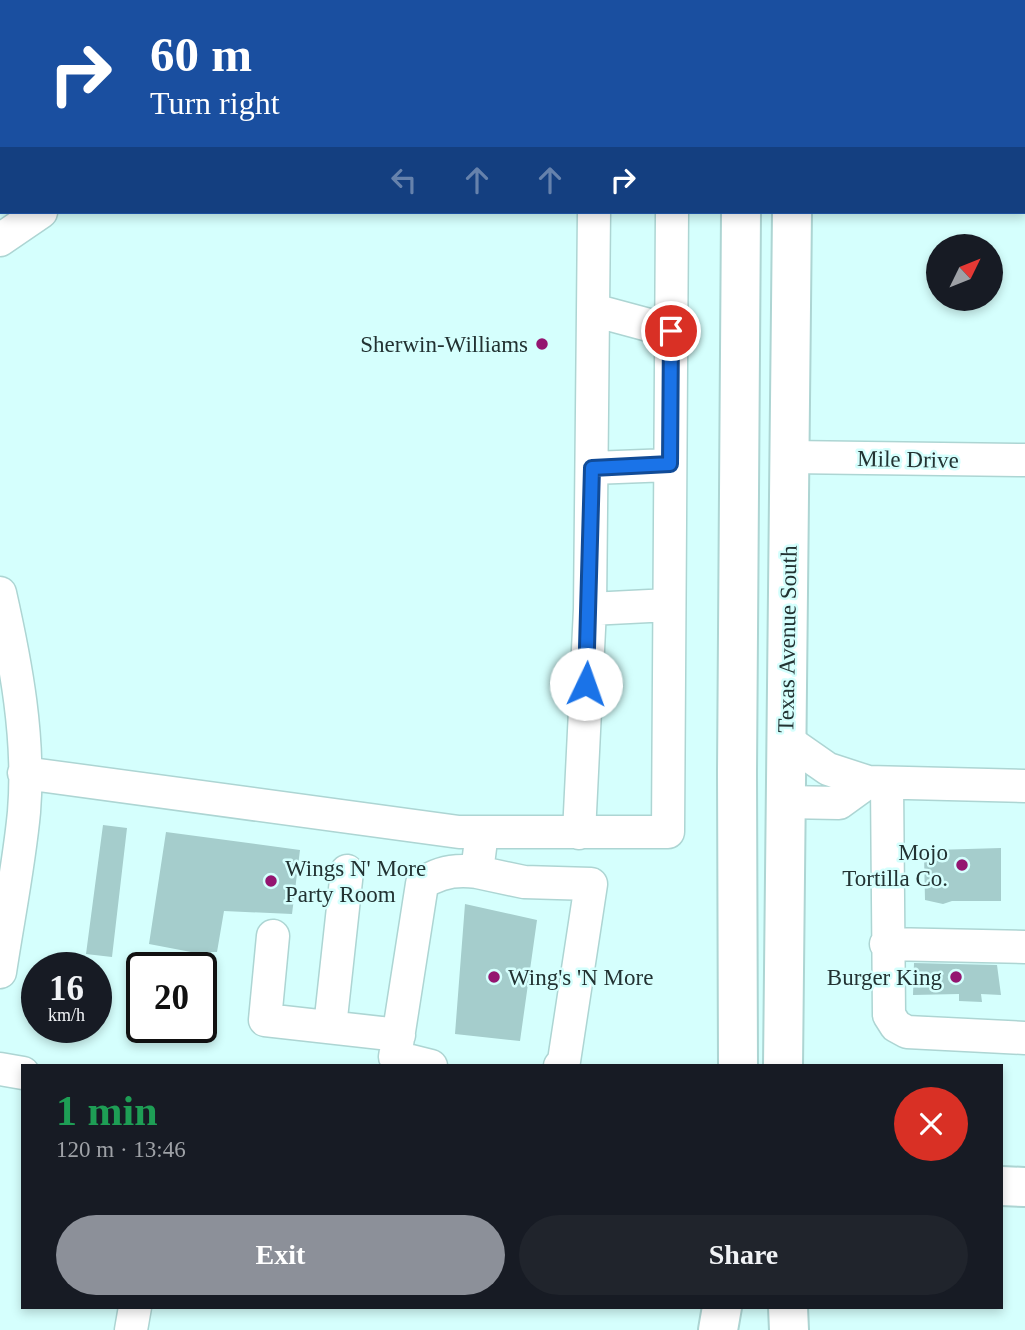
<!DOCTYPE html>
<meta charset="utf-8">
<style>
:root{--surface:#171b24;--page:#20242c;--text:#f1f3f6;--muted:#9ea1a6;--accent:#8c9099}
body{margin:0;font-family:Georgia,serif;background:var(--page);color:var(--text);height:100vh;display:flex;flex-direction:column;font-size:26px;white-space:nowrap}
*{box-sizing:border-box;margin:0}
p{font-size:23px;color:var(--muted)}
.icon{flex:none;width:38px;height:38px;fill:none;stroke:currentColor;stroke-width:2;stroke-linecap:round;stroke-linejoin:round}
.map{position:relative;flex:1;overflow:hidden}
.sheet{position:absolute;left:21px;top:1064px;width:982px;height:245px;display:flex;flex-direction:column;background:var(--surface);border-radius:0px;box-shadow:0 4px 10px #0003}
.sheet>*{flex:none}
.hud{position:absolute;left:0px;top:0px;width:1026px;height:214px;box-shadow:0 4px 10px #0003;background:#1a4fa0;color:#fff;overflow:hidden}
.needle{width:46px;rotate:47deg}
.controls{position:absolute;left:926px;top:234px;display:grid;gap:14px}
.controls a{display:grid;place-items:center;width:77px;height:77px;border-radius:50%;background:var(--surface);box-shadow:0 4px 10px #0003;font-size:35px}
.speed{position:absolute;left:21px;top:952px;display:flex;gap:14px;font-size:35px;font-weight:700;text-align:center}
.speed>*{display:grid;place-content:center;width:91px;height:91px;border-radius:50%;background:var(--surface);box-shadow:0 4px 10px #0003;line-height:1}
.speed small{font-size:18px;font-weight:400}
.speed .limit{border:4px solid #111;border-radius:10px;background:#fff;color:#111}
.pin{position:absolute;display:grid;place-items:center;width:60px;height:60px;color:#fff;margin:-30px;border:4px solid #fff;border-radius:50%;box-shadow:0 2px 7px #0007}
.me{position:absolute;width:77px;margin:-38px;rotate:3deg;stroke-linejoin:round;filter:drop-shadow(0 0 5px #0008)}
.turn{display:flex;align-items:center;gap:24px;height:147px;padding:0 35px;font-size:32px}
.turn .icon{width:91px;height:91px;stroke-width:2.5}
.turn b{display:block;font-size:49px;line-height:60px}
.lanes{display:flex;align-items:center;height:66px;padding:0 35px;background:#0003;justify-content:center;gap:35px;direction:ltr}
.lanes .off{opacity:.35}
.round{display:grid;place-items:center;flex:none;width:74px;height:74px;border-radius:37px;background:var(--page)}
.headline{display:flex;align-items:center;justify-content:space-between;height:119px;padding:0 35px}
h1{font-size:42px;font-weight:700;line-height:52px;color:#1e9e55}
.action{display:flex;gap:14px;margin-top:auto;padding:14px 35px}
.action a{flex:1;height:80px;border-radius:42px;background:var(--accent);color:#fff;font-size:28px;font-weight:700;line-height:80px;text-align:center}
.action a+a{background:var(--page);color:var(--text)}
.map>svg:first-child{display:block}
</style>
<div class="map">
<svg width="1025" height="1330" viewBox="0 0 1025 1330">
<rect width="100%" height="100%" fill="#d5fffd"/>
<path fill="#a5cdcc" d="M103,825L127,828L112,957L86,954Z
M166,832L300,850L292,914L224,911L217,952H191L149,944Z
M1001,848V901H952L943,904L925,900L924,854L934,850Z
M465,904L537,920L520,1041L455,1034Z
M914,963L997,965L1001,995L981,994L982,1002L959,1001V994L913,995Z"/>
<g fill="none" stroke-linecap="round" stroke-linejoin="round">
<g stroke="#add5d3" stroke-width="35">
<path id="minor" d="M467,2V0
M673,2V0
M0,240L41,212
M593,310L671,331
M790,457L1025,460
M592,468L670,465
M0,593C16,664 30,738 24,812C19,865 8,919 0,972
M590,609L669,605
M785,739L828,769L868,782L1025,786
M24,773L459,832H668L672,212
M887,783L889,1015L896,1026L907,1032L1025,1038
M785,802L839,803L868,782
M579,833L590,609L594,212
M477,872L524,882L591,884L564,1061L560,1066
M273,936L265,1020L399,1035
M886,944L1025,947
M330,1027L347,871
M431,1066L395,1057L422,884C438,872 457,869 477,872L482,832
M0,1069L23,1073
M131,1330L135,1307"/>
</g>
<g stroke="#add5d3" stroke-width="42">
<path id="major" d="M1001,1186L1025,1187"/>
</g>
<g stroke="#add5d3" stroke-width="42">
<path id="highway" d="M743,2V0
M794,2V0
M738,1066L737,772L741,212
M783,1066L792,212
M788,1307L789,1330
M718,1330L722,1307"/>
</g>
<use href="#minor" stroke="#fff" stroke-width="32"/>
<use href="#major" stroke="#fff" stroke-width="38"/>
<use href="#highway" stroke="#fff" stroke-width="38"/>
</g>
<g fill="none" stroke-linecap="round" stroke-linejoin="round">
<g stroke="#114b97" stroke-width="18">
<path id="route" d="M586,684L592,468L670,464L671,331"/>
</g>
<use href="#route" stroke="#1a73e8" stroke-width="12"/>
</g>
<g fill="#941570" stroke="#d5fffd" stroke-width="2.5">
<circle cx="542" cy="344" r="7"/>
<circle cx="962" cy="865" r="7"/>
<circle cx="271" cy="881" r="7"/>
<circle cx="494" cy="977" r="7"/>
<circle cx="956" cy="977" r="7"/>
</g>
<g text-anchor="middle" stroke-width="5" stroke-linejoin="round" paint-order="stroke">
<g font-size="23" fill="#223232" stroke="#d5fffd" text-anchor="end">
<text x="528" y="352">Sherwin-Williams</text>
<text x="948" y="860">Mojo<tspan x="948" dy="26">Tortilla Co.</tspan></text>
<text x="285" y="876" text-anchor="start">Wings N' More<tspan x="285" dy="26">Party Room</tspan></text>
<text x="508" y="985" text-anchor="start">Wing's 'N More</text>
<text x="942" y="985">Burger King</text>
</g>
<g font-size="23" fill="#223232" stroke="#d5fffd">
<text transform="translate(908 459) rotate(1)" y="8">Mile Drive</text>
<text transform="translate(787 639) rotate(-89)" y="8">Texas Avenue South</text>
</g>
</g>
</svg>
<div class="controls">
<a><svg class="needle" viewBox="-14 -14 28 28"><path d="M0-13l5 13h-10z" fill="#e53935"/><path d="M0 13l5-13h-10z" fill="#9ea1a6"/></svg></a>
</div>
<div class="speed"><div>16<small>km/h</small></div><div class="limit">20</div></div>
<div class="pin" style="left:671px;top:331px;background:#d93025"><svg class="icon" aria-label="arrive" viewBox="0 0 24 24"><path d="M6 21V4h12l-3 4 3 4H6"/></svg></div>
<svg class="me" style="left:586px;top:684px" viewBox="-20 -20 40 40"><circle r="19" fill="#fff"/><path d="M0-13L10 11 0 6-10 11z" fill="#1a73e8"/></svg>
<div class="hud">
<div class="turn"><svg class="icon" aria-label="right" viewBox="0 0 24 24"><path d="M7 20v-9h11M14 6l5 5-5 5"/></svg><div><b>60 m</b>Turn right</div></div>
<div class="lanes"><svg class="icon off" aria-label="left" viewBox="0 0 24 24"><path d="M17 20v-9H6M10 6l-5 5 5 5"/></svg><svg class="icon off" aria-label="ahead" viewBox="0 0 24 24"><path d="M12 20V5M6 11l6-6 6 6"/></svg><svg class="icon off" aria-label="ahead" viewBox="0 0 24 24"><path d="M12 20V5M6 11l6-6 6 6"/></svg><svg class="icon" aria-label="right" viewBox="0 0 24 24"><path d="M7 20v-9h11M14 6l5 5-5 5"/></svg></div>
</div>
<section class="sheet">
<div class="headline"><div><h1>1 min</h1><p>120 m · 13:46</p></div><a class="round" style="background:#d93025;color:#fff"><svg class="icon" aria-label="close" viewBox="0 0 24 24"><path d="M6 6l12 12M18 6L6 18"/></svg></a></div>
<div class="action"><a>Exit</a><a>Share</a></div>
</section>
</div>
